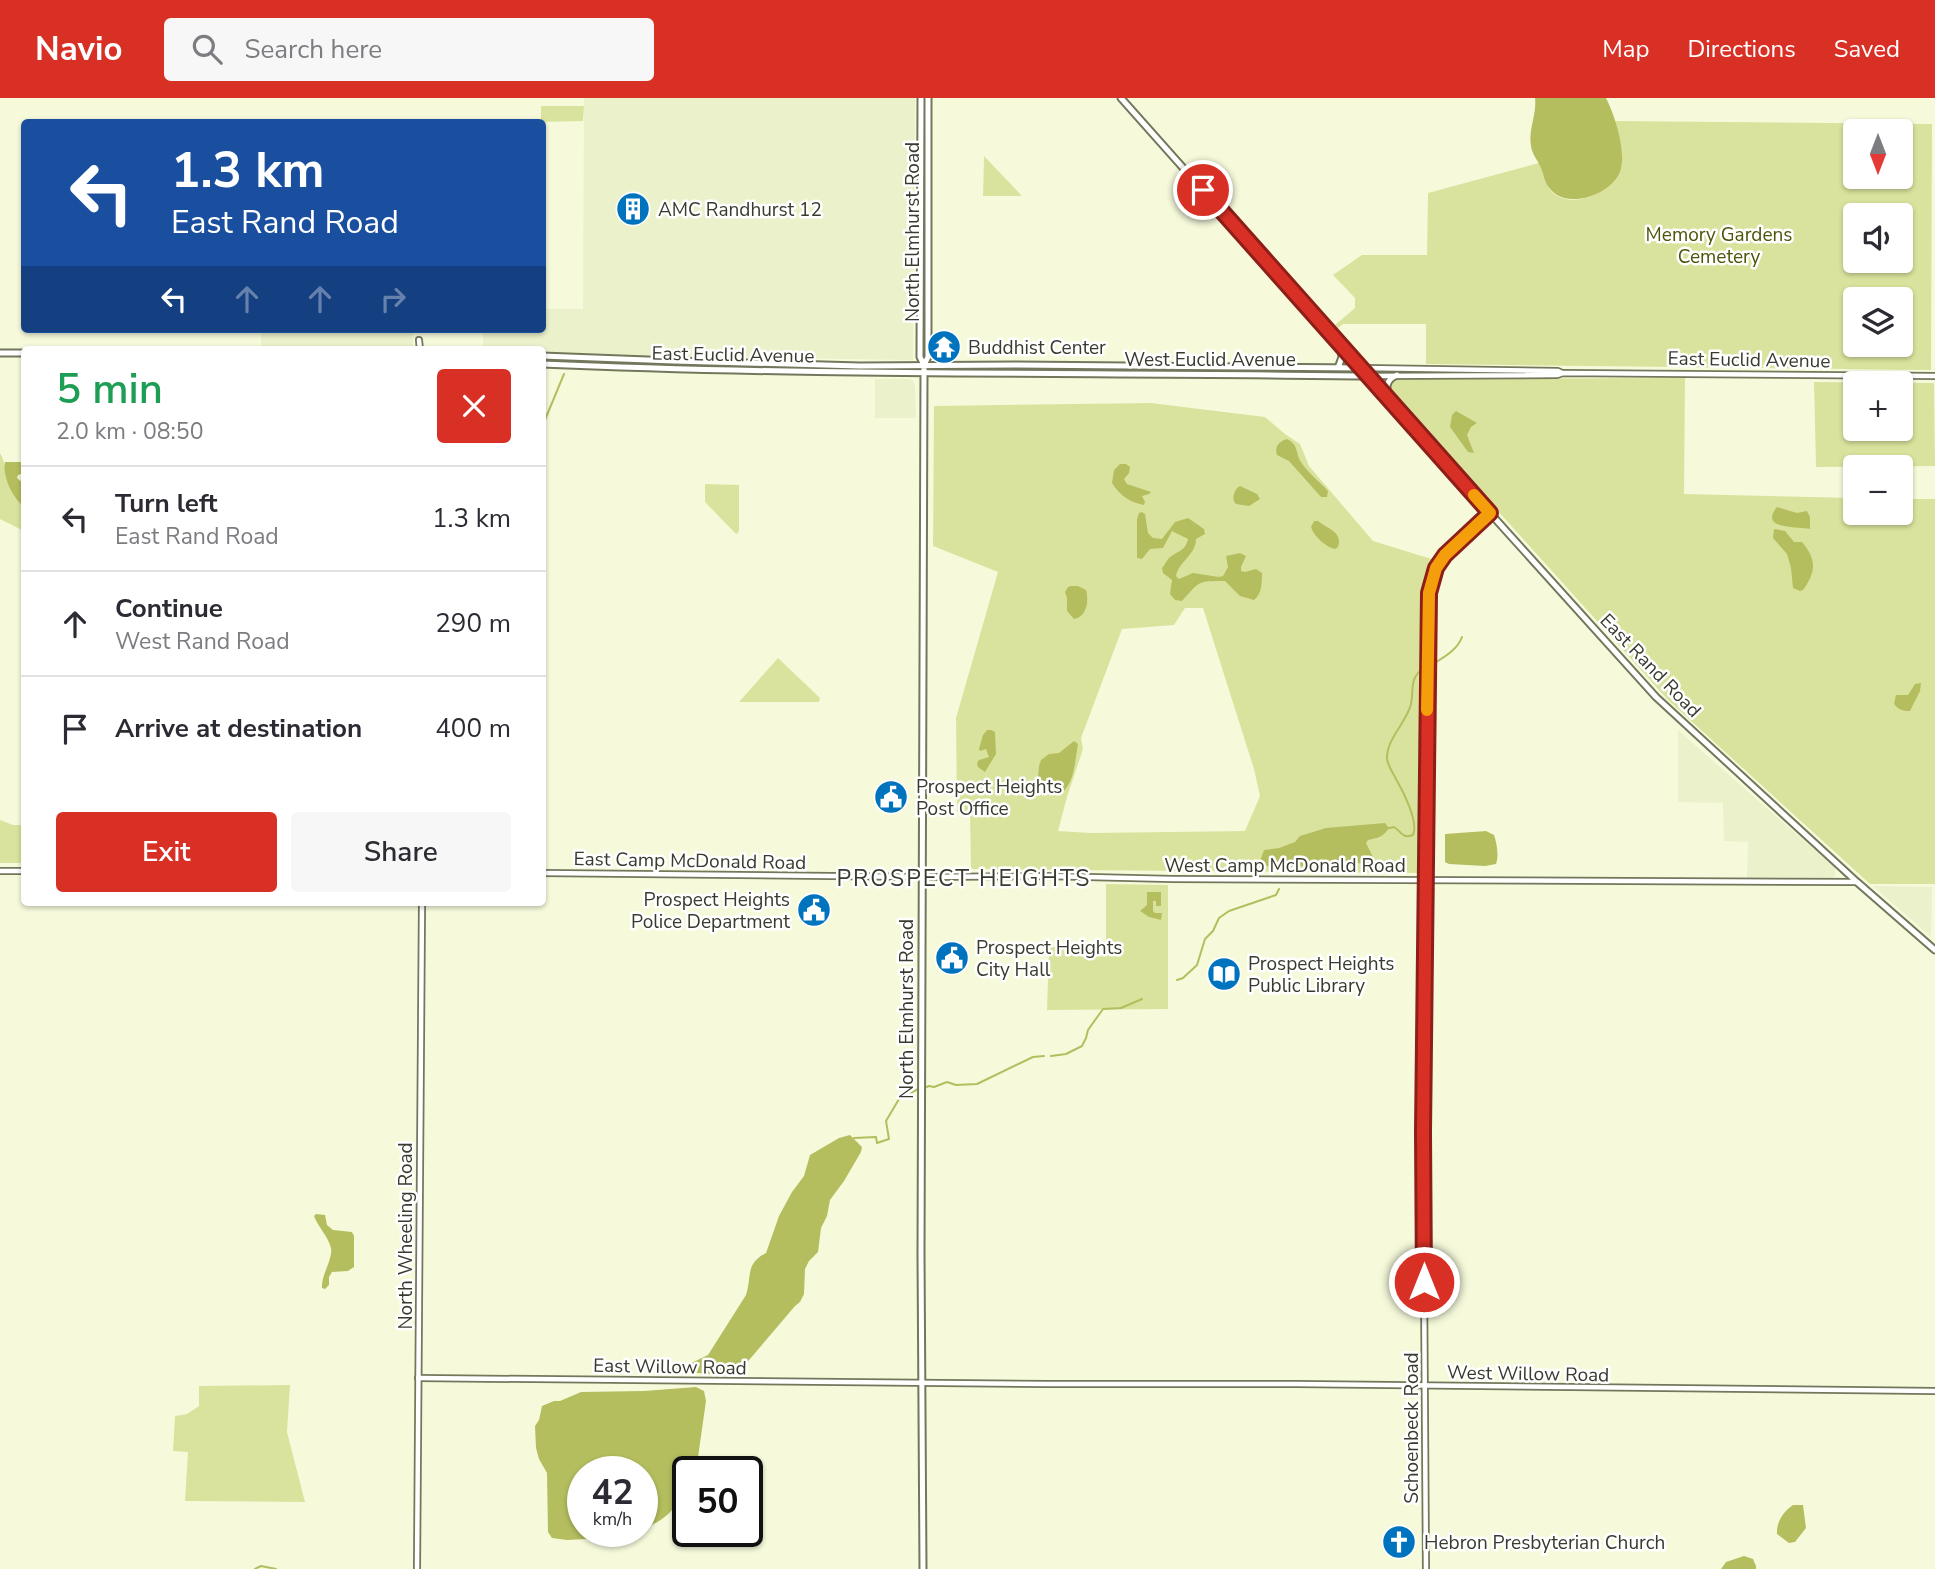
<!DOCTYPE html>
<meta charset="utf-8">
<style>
:root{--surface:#fff;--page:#f7f7f7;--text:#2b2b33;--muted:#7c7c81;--line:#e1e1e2;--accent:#d93025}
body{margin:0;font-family:"Nunito Sans",sans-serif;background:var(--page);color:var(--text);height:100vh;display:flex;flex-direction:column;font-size:26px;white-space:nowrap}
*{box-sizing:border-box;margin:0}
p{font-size:23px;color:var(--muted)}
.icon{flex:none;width:38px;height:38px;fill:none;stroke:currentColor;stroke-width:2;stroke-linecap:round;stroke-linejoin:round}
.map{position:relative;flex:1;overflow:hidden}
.details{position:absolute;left:21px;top:248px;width:525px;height:560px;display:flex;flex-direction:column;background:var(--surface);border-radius:7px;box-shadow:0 2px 5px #0004}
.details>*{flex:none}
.hud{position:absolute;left:21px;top:21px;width:525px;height:214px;border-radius:7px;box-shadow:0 2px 5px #0004;background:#1a4fa0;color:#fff;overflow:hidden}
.needle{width:46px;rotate:180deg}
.fabs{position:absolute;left:1843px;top:21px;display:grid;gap:14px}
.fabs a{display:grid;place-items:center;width:70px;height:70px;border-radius:7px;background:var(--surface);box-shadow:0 2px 5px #0004;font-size:35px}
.speed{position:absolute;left:567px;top:1358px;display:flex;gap:14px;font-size:35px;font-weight:700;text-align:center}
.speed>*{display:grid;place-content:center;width:91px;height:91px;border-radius:50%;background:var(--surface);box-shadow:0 2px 5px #0004;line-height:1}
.speed small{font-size:18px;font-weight:400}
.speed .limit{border:4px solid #111;border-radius:10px;background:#fff;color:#111}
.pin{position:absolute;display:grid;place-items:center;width:60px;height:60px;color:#fff;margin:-30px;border:4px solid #fff;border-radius:50%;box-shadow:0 2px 7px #0007}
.me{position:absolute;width:77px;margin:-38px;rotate:0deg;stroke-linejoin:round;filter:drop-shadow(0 0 5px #0008)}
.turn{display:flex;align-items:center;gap:24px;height:147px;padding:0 35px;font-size:32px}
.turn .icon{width:91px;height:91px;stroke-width:2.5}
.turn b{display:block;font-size:49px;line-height:60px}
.lanes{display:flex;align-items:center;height:66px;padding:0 35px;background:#0003;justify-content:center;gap:35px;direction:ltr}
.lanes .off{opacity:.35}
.round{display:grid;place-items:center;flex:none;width:74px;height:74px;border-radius:7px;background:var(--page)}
.overview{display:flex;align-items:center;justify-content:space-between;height:119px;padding:0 35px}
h1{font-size:42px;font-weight:600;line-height:52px;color:#1e9e55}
.button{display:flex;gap:14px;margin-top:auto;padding:14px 35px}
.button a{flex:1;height:80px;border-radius:7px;background:var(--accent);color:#fff;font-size:28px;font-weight:600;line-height:80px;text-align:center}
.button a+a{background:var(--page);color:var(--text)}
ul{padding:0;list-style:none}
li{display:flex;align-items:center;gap:21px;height:105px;padding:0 35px;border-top:2px solid var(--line)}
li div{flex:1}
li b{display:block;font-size:26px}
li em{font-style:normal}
header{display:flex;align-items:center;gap:42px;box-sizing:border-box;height:98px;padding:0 35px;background:var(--accent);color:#fff}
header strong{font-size:33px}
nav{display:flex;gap:38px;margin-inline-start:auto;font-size:24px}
.search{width:490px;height:63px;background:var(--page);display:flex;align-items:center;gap:18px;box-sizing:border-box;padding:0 24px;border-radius:7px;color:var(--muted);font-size:26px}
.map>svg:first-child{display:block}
</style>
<header>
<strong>Navio</strong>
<div class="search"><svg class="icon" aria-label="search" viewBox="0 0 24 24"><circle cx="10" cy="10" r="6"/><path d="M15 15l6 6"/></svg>Search here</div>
<nav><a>Map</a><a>Directions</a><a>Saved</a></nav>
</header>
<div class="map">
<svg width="1935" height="1471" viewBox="0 0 1935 1471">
<rect width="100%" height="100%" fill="#f6fadb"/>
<path fill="#ebf1cb" d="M584,0H915L913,262L580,257L543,255L542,252H483V231H542L543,211H583Z
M261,231H413V250L261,248Z
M875,281H910L913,283L915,288L916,320H875Z
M1678,632L1835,770V778L1832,780H1747L1748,744L1724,743L1723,705L1678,704Z
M1873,788L1932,789L1931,839Z"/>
<path fill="#dae39d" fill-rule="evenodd" d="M541,8H584L583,23L541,24Z
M1615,23L1932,26L1931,272L1426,266V226H1343L1338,230L1335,227L1355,210V200L1333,177L1362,157H1427L1428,95L1539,65C1544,75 1544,85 1552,94C1574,114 1616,92 1621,66C1624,53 1618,36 1615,23ZM1855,33H1900V79H1855ZM1855,117H1900V163H1855ZM1855,201H1900V247H1855Z
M984,58L1022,98H983Z
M1685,280L1684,396L1855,400V415H1900L1901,401H1935V786H1870L1668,602L1478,391L1391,290L1392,285L1395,281Z
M1814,284L1934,285L1935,368L1816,369ZM1855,285H1900V331H1855Z
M1151,305L1265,319L1285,336L1300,346L1309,368L1373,443L1438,463L1427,487L1426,516L1421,773L1418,775L971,771L970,715L957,714L956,620L998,474L933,448L934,308ZM1185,510H1203L1254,671L1260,698L1245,733L1091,735L1058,733L1067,699L1083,651L1081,640L1122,531L1174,527Z
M0,355C10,372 5,395 24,409V433L0,421Z
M705,386L739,387V433L737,436L735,435L705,404Z
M778,560L820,600L819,604H739Z
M0,722L13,727H24V765H0Z
M1106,786L1168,787V911L1047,912L1049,849L1106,848Z
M290,1287L287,1334L305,1404L185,1403L188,1354L173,1353L175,1318L187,1316L199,1308V1288Z"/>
<path fill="#b4be5e" d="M1535,0H1606C1615,18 1627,54 1620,74C1611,96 1569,112 1551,92C1544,85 1544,76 1540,68C1537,61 1532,56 1531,48C1528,32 1537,16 1535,0Z
M1456,313L1477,325L1471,329L1467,337L1474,355L1468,354L1450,329L1452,317Z
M1287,341C1299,347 1295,354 1301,364C1307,374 1320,384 1328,393L1327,399H1321L1289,363L1277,357C1274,348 1280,343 1287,341Z
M5,364H24V375L18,377L17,380L24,386V409C13,401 2,378 5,364Z
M1120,366H1126L1130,369L1129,375L1124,381L1127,386L1151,394L1149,396L1142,398L1145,404L1144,407C1130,404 1120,398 1112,385L1114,372Z
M1240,388L1257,396L1260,401L1249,408L1236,406C1231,401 1234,395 1237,390Z
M1777,409L1797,415L1807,413L1810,419V431C1799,428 1758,432 1777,409Z
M1142,414L1145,416L1148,435L1153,440L1162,441L1175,424L1188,420L1204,431L1205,436L1196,441C1196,457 1179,463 1176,478L1179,481L1193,475L1219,479L1223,478L1228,469L1226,458L1240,455L1246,458L1241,469V473L1245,474L1256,471L1262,475C1262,484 1262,496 1254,502L1240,498L1225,483C1197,483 1200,483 1182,503L1175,502L1170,496L1172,482L1163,475L1162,470C1165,467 1166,463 1169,460C1177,453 1185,454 1188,441L1172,433L1163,450L1150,451L1142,461L1137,460V421L1139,415Z
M1314,423H1318C1328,431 1343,434 1338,449L1335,451C1326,449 1314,439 1311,429Z
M1774,431L1785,433L1794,444H1802C1817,462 1816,474 1803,492L1800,493L1793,490L1791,470L1787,456L1773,440Z
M1071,488H1078L1086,492C1089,503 1087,519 1074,521L1067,513V500L1065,494L1068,489Z
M1921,585L1920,593L1910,613C1902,613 1899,612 1894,606L1896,597H1908L1915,586Z
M987,632H991L995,634L996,656L985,674L978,669L977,665L979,662L989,659L986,651L980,653L979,651L983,637Z
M1074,643L1078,646C1075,661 1075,687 1060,696L1052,687L1041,684L1038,680L1039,668L1041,662L1049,656L1059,655Z
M1385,725L1389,730C1383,739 1378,740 1368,742L1366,745L1374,761L1375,773L1363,765L1284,769L1278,773L1267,768L1258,769L1264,752L1279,750L1295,744L1300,738L1326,730Z
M1486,733L1494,737C1497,746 1499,758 1496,766L1485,768L1449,766L1445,764V736Z
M1147,794H1161V808H1156V803H1153V813L1155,815H1162L1161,822L1149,819L1140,813L1147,807Z
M850,1037L862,1049L861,1054L844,1083L830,1102L827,1118L821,1130L818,1154L809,1163L805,1171L804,1196L800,1204L795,1208L744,1268L731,1273L707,1276L679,1273H657L687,1267L708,1257L746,1197C752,1178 745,1166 766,1155L779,1118L792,1094L804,1078L810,1057L839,1040Z
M316,1116L325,1117L327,1127L333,1132L352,1134L354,1138V1169L348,1173L332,1174L329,1179V1187L325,1191L322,1190C321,1177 333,1161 331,1150C328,1138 318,1129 314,1118Z
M696,1289L704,1293L706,1303L696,1373L688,1374C688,1399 667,1425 642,1430V1374H583V1433H618L606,1440L567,1442L552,1440L548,1434L547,1375L539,1361L536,1350L535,1328L539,1322L542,1308L554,1303H560L581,1294L644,1293Z
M1793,1407H1803L1806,1430L1795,1444L1789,1445L1777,1436C1776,1424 1784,1413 1793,1407Z
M1744,1458L1753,1461L1756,1468V1471H1721L1726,1464Z"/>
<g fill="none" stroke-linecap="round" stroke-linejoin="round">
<path stroke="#b4be5e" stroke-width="2" d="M542,329L564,276
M1430,568C1442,560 1457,553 1462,539
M1389,730L1394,729C1402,734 1402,741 1413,737C1419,724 1403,693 1396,681C1393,675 1388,668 1387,661C1386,641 1407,624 1411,606C1414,592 1409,580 1423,571
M1177,882L1183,880L1197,867L1205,841L1213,833L1219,820L1229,813L1276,797L1279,791
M1051,958L1066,956L1082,948L1086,940L1088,932L1103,911L1121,910L1142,901
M924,990L929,988L934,989L947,984L956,987L977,986L1033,959L1044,958
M854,1040L876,1039L877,1045L889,1041L886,1023L899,1001L918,991
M255,1471L261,1468L276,1471"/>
<g stroke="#73775c" stroke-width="8">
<path id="tertiary" d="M419,242L420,252
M418,1280L1047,1286H1296L1935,1293"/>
</g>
<g stroke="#73775c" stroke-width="8">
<path id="secondary" d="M1363,270L1558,273L1562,275
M1369,278L1557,277L1563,275L1935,278
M0,773H24
M542,775L922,779L1045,778L1173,781L1857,784
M417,1471L422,805
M1426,1471L1423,1034L1429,494L1436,470L1445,457L1490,415"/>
</g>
<g stroke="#73775c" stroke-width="9">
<path id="primary" d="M921,0L920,259L924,267V274L921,1156L923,1471
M1121,0L1490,415L1656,599L1857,784L1935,852
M0,255H24
M542,258L674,263L860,268L1015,267L1362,270
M542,266C818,278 1094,274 1369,278
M924,267L928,259V0
M1338,270L1342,259L1340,245
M1388,298C1386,288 1386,282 1397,277"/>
</g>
<use href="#tertiary" stroke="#fff" stroke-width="4.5"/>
<use href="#secondary" stroke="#fff" stroke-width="4.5"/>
<use href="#primary" stroke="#fff" stroke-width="5"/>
</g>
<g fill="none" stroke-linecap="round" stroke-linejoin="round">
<g stroke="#8d1f18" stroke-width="18">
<path id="route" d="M1203,92L1490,415L1445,457L1436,470L1429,495L1423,1034L1424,1184"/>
</g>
<use href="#route" stroke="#d93025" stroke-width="12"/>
<path stroke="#f59e0b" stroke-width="12" d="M1427,612L1429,495L1436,470L1445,457L1490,415L1474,397"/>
</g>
<defs>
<g id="building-disc" transform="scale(1.75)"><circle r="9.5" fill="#0073be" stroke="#fff"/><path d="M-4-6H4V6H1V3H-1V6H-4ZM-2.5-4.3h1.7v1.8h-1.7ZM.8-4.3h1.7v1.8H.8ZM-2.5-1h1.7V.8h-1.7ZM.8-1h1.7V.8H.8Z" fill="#fff"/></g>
<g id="temple-disc" transform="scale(1.75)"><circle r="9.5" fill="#0073be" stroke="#fff"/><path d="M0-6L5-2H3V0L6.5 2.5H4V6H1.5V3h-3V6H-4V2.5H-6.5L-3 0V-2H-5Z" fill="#fff"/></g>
<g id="civic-disc" transform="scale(1.75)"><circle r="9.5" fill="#0073be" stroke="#fff"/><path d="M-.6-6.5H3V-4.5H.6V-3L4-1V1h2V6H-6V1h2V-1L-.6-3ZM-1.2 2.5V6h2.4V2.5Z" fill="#fff"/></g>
<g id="library-disc" transform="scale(1.75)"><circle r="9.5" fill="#0073be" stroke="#fff"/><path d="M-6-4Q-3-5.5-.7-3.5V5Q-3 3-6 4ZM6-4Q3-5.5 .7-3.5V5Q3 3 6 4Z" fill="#fff"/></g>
<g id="church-disc" transform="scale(1.75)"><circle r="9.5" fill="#0073be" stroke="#fff"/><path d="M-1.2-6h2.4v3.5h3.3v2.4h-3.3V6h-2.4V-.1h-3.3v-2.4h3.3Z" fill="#fff"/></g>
</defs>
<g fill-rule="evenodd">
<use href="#building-disc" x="633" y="111"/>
<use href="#temple-disc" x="944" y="249"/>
<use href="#civic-disc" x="891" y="699"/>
<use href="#civic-disc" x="814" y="812"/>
<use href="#civic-disc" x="952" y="860"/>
<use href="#library-disc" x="1224" y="876"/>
<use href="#church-disc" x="1399" y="1444"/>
</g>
<g text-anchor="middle" stroke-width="5" stroke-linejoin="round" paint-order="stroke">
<g font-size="19" fill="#393b2f" stroke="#fff" text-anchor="start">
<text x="658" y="118">AMC Randhurst 12</text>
<text x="968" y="256">Buddhist Center</text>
<text x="916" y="695">Prospect Heights<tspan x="916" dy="22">Post Office</tspan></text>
<text x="790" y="808" text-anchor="end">Prospect Heights<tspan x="790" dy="22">Police Department</tspan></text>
<text x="976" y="856">Prospect Heights<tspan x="976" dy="22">City Hall</tspan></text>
<text x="1248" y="872">Prospect Heights<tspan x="1248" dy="22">Public Library</tspan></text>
<text x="1424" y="1451">Hebron Presbyterian Church</text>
</g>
<g font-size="19" fill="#393b2f" stroke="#fff">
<text transform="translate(912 134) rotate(-90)" y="7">North Elmhurst Road</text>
<text transform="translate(733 256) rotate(1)" y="7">East Euclid Avenue</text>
<text x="1210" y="268">West Euclid Avenue</text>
<text transform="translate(1749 261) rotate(1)" y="7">East Euclid Avenue</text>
<text transform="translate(1651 567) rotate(46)" y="7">East Rand Road</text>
<text transform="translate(690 762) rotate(1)" y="7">East Camp McDonald Road</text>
<text x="1285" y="774">West Camp McDonald Road</text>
<text transform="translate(906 911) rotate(-90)" y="7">North Elmhurst Road</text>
<text transform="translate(405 1138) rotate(-90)" y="7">North Wheeling Road</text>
<text transform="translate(670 1268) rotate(1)" y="7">East Willow Road</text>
<text transform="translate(1528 1275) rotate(1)" y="7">West Willow Road</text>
<text transform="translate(1411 1330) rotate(-90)" y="7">Schoenbeck Road</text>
</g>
<g font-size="19" fill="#4e540a" stroke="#fff">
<text x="1719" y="143">Memory Gardens<tspan x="1719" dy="22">Cemetery</tspan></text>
</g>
<g font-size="23" letter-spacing="2" fill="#393b2f" stroke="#fff">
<text x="964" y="788">PROSPECT HEIGHTS</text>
</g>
</g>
</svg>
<div class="fabs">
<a><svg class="needle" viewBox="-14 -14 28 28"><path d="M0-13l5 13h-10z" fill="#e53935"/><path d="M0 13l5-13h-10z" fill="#7c7c81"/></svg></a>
<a><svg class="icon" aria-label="sound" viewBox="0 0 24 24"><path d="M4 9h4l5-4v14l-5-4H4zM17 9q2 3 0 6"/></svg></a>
<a><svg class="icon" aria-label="layers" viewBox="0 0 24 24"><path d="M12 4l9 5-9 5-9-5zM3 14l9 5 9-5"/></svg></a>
<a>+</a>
<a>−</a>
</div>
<div class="speed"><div>42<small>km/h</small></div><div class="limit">50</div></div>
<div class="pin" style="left:1203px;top:92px;background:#d93025"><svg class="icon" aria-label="arrive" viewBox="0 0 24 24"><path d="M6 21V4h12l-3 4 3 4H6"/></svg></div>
<svg class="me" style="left:1424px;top:1184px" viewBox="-20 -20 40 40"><circle r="17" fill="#d93025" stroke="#fff" stroke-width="3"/><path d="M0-11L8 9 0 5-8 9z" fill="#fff"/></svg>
<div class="hud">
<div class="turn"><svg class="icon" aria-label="left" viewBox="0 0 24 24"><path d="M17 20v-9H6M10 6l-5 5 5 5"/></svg><div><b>1.3 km</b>East Rand Road</div></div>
<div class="lanes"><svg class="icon" aria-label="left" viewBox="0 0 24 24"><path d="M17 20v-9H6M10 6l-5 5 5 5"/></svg><svg class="icon off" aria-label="ahead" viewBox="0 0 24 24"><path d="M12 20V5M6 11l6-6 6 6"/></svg><svg class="icon off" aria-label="ahead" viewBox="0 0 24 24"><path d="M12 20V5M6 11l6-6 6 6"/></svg><svg class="icon off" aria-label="right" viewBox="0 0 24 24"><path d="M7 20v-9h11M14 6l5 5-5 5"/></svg></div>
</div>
<section class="details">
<div class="overview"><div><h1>5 min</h1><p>2.0 km · 08:50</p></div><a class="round" style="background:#d93025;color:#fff"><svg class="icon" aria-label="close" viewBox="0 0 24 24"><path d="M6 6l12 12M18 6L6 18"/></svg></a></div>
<ul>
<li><svg class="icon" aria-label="left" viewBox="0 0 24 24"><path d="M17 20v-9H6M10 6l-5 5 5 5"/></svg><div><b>Turn left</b><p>East Rand Road</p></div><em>1.3 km</em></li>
<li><svg class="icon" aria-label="ahead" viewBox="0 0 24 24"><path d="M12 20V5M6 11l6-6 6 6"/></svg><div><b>Continue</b><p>West Rand Road</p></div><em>290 m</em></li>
<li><svg class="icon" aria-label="arrive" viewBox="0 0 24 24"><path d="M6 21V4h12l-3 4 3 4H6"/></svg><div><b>Arrive at destination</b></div><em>400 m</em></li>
</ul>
<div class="button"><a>Exit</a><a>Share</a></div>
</section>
</div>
